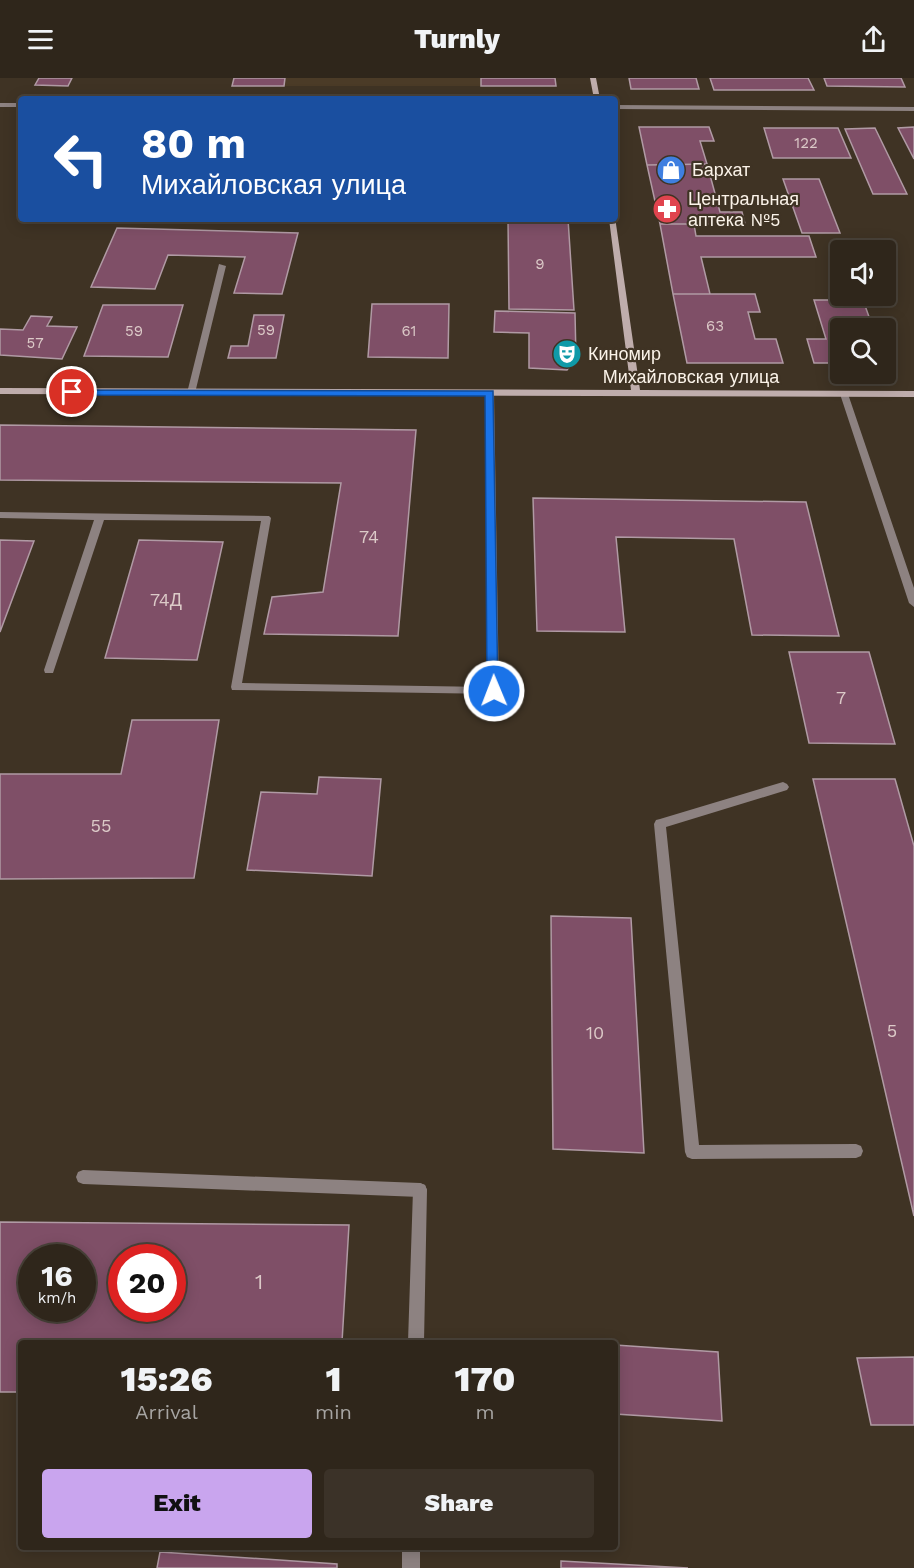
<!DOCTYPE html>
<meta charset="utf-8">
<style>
:root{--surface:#2f261b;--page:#3b3228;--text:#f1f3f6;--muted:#a7a5a3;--line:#4a433a;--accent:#c9a5ee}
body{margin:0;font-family:"Work Sans",sans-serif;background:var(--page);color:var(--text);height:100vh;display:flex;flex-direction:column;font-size:22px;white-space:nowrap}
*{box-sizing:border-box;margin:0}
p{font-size:20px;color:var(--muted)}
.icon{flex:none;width:33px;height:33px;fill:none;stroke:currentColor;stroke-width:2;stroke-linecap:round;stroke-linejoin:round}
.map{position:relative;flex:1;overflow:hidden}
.drawer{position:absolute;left:18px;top:1262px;width:600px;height:210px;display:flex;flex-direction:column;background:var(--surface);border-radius:6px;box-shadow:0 3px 15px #0003,0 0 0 2px var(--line)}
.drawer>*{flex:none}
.banner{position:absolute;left:18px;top:18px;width:600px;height:126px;border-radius:6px;box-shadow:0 3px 15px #0003,0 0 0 2px var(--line);background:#1a4fa0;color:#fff;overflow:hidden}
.controls{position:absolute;left:830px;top:162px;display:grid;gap:12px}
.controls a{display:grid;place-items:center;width:66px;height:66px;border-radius:6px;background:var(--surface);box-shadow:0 3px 15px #0003,0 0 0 2px var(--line);font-size:30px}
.speed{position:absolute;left:18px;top:1166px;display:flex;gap:12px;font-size:30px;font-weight:700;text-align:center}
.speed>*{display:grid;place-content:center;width:78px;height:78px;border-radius:50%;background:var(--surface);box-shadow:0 3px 15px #0003,0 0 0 2px var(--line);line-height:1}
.speed small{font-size:15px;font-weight:400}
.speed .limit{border:9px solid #d22;background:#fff;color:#111}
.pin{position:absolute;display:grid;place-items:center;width:51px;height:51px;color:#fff;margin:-26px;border:3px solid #fff;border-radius:50%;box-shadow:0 2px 6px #0007}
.me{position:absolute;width:66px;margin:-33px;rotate:359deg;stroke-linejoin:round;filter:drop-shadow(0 0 4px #0008)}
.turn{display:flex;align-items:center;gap:21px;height:126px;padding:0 24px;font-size:27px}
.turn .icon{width:78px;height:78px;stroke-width:2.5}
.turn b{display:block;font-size:42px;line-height:51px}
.eta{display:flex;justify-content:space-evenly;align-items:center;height:102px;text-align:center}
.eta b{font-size:36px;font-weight:800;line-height:42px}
.primary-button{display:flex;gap:12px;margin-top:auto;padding:12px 24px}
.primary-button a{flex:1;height:69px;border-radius:6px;background:var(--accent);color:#111;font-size:24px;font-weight:800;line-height:69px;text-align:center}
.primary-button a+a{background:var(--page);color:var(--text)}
header{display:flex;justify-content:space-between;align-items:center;height:78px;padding:0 24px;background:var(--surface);font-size:27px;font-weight:800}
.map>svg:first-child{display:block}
</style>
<header><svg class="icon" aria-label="menu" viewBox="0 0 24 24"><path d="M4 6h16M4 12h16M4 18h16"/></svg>Turnly<svg class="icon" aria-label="share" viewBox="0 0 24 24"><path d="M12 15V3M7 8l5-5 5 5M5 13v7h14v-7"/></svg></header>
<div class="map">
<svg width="914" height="1490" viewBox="0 0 914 1490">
<rect width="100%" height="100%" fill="#3f3324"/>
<path fill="#4b3b27" d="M285,0H555L556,8H284Z"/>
<path fill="#7f4f67" stroke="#b09aa4" stroke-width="1.5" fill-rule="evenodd" d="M39,0H72L68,8L35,7Z
M234,0H285L284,8H232Z
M481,0H555L556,8H481Z
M629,0H696L699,11H631Z
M710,0H808L814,12H714Z
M824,0H901L905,9L827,8Z
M639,49H709L714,63H700L707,86L647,87Z
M914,49V81L898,50Z
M764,50H838L851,80H773Z
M875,50L907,116H873L845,51Z
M707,86L720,134H742L745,146H660L647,87Z
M783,101H819L840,155H802Z
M508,141H568L574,232L509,231Z
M660,146H694L696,158H809L816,179H701L710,216H673Z
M117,150L298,155L282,216L234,215L245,179L168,177L155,211L91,209Z
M673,216H755L760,234H748L755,261H776L783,285H687Z
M814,222H863L873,250H840V285H814L807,261H826Z
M372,226H449L448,280L368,279Z
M103,227H183L168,279L84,278Z
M495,233L575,235L576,280L567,292L529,290V255L494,254Z
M254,237H284L276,280H228L231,268H248Z
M31,238L52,239L47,248L77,249L62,281L0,277V251L23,252Z
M0,347L416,352L398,558L264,556L272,519L323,514L341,405L0,402Z
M533,420L806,424L839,558L752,557L734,461L616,459L625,554L537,553Z
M0,462L34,463L0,554Z
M139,462L223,464L197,582L105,580Z
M789,574H869L895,666L809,665Z
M132,642H219L194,800L0,801V696H121Z
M319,699L381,701L372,798L247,792L261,714L317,716Z
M813,701H895L914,768V1138Z
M551,838L631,840L644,1075L553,1071Z
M0,1144L349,1147L342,1264H21V1314H0ZM32,1179H82V1230H32ZM122,1179H172V1230H122Z
M615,1267L718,1274L722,1343L615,1336Z
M914,1279V1347H871L857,1280Z
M160,1474L337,1486V1490H157Z
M561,1483L688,1490H561Z"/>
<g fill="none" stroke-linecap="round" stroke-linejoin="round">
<path fill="#8d8281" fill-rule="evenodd" d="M219,186L226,188L195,315L191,318L187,315Z
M490,312L494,315L499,613L497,616L232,612L231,609L261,443L104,442L53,595H45L44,592L94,442L0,440V434L269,438L271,440L242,605L487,609L486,315Z
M783,704L787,706L789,709L787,712L666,749L699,1067L856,1066L861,1068L863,1073L861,1078L856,1080L692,1081L687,1079L685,1074L654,746L656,742L660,741Z
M83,1092L420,1105L425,1107L427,1112L425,1117L420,1119L83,1106L78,1104L76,1099L78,1094Z"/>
<path fill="#8d8281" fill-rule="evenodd" d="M844,313L848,316L914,510V529L909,525L840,316Z
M420,1105L425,1107L427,1112L424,1264H408L413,1112L415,1107Z
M402,1468H420V1490H402Z"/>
<path fill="#8d8281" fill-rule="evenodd" d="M0,25H21V29H0Z
M615,27L914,29V33L615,31Z"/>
<path fill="#bfadac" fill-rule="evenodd" d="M590,0H596L600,21H594Z
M615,139L640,312L914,313V319L0,316V310L631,312L609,141H615Z"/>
</g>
<path fill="#1a73e8" stroke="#114b97" stroke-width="1.5" d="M68,312L493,313L498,616H489L487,613L485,318L72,317L67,314Z"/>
<defs>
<g id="shop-disc" transform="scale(1.5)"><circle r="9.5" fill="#3f7fe0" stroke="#3f3324"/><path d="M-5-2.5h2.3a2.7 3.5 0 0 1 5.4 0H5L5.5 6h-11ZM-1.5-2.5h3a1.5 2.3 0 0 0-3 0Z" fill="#fff"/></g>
<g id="pharmacy-disc" transform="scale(1.5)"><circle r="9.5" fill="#e0444e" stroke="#3f3324"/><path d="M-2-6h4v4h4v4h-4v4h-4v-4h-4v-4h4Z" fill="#fff"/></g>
<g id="theatre-disc" transform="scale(1.5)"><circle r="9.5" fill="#0f9aa8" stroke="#3f3324"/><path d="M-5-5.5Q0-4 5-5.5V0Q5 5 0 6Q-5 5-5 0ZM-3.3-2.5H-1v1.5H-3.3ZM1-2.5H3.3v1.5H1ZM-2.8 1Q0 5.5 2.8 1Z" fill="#fff"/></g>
</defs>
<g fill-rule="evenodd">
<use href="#shop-disc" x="671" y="92"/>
<use href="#pharmacy-disc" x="667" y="131"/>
<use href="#theatre-disc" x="567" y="276"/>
</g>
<g text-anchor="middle" stroke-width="4.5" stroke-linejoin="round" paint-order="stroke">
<g font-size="15" fill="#dccac8">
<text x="806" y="70">122</text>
<text x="540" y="191">9</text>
<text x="715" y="253">63</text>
<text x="266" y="257">59</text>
<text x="134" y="258">59</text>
<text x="409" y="258">61</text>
<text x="35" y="270">57</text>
</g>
<g font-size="18" fill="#fbf3e9" stroke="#3f3324" text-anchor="start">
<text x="692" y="98">Бархат</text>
<text x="688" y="127">Центральная<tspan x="688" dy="21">аптека №5</tspan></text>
<text x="588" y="282">Киномир</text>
</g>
<g font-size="18" fill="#fbf3e9" stroke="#3f3324">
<text x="691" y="305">Михайловская улица</text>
</g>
<g font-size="18" fill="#dccac8">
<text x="369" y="465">74</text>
<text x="166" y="528">74Д</text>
<text x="841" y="626">7</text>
<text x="101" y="754">55</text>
<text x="892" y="959">5</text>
<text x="595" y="961">10</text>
</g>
<g font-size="21" fill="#dccac8">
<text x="259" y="1211">1</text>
</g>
</g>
</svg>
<div class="controls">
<a><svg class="icon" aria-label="sound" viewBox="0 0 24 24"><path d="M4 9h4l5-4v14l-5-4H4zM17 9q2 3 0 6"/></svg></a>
<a><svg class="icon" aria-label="search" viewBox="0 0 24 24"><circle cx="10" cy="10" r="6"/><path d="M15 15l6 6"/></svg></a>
</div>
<div class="speed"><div>16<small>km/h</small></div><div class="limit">20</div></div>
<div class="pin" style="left:72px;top:314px;background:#d93025"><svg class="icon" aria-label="arrive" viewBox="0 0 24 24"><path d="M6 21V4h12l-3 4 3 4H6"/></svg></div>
<svg class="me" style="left:494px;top:613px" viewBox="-20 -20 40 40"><circle r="17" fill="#1a73e8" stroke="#fff" stroke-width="3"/><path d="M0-11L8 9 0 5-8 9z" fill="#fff"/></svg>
<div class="banner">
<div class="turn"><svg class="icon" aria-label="left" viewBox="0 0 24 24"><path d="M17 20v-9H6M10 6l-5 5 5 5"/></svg><div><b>80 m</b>Михайловская улица</div></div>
</div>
<section class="drawer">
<div class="eta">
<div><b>15:26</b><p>Arrival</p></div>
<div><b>1</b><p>min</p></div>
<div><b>170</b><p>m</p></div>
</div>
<div class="primary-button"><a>Exit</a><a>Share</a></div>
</section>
</div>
